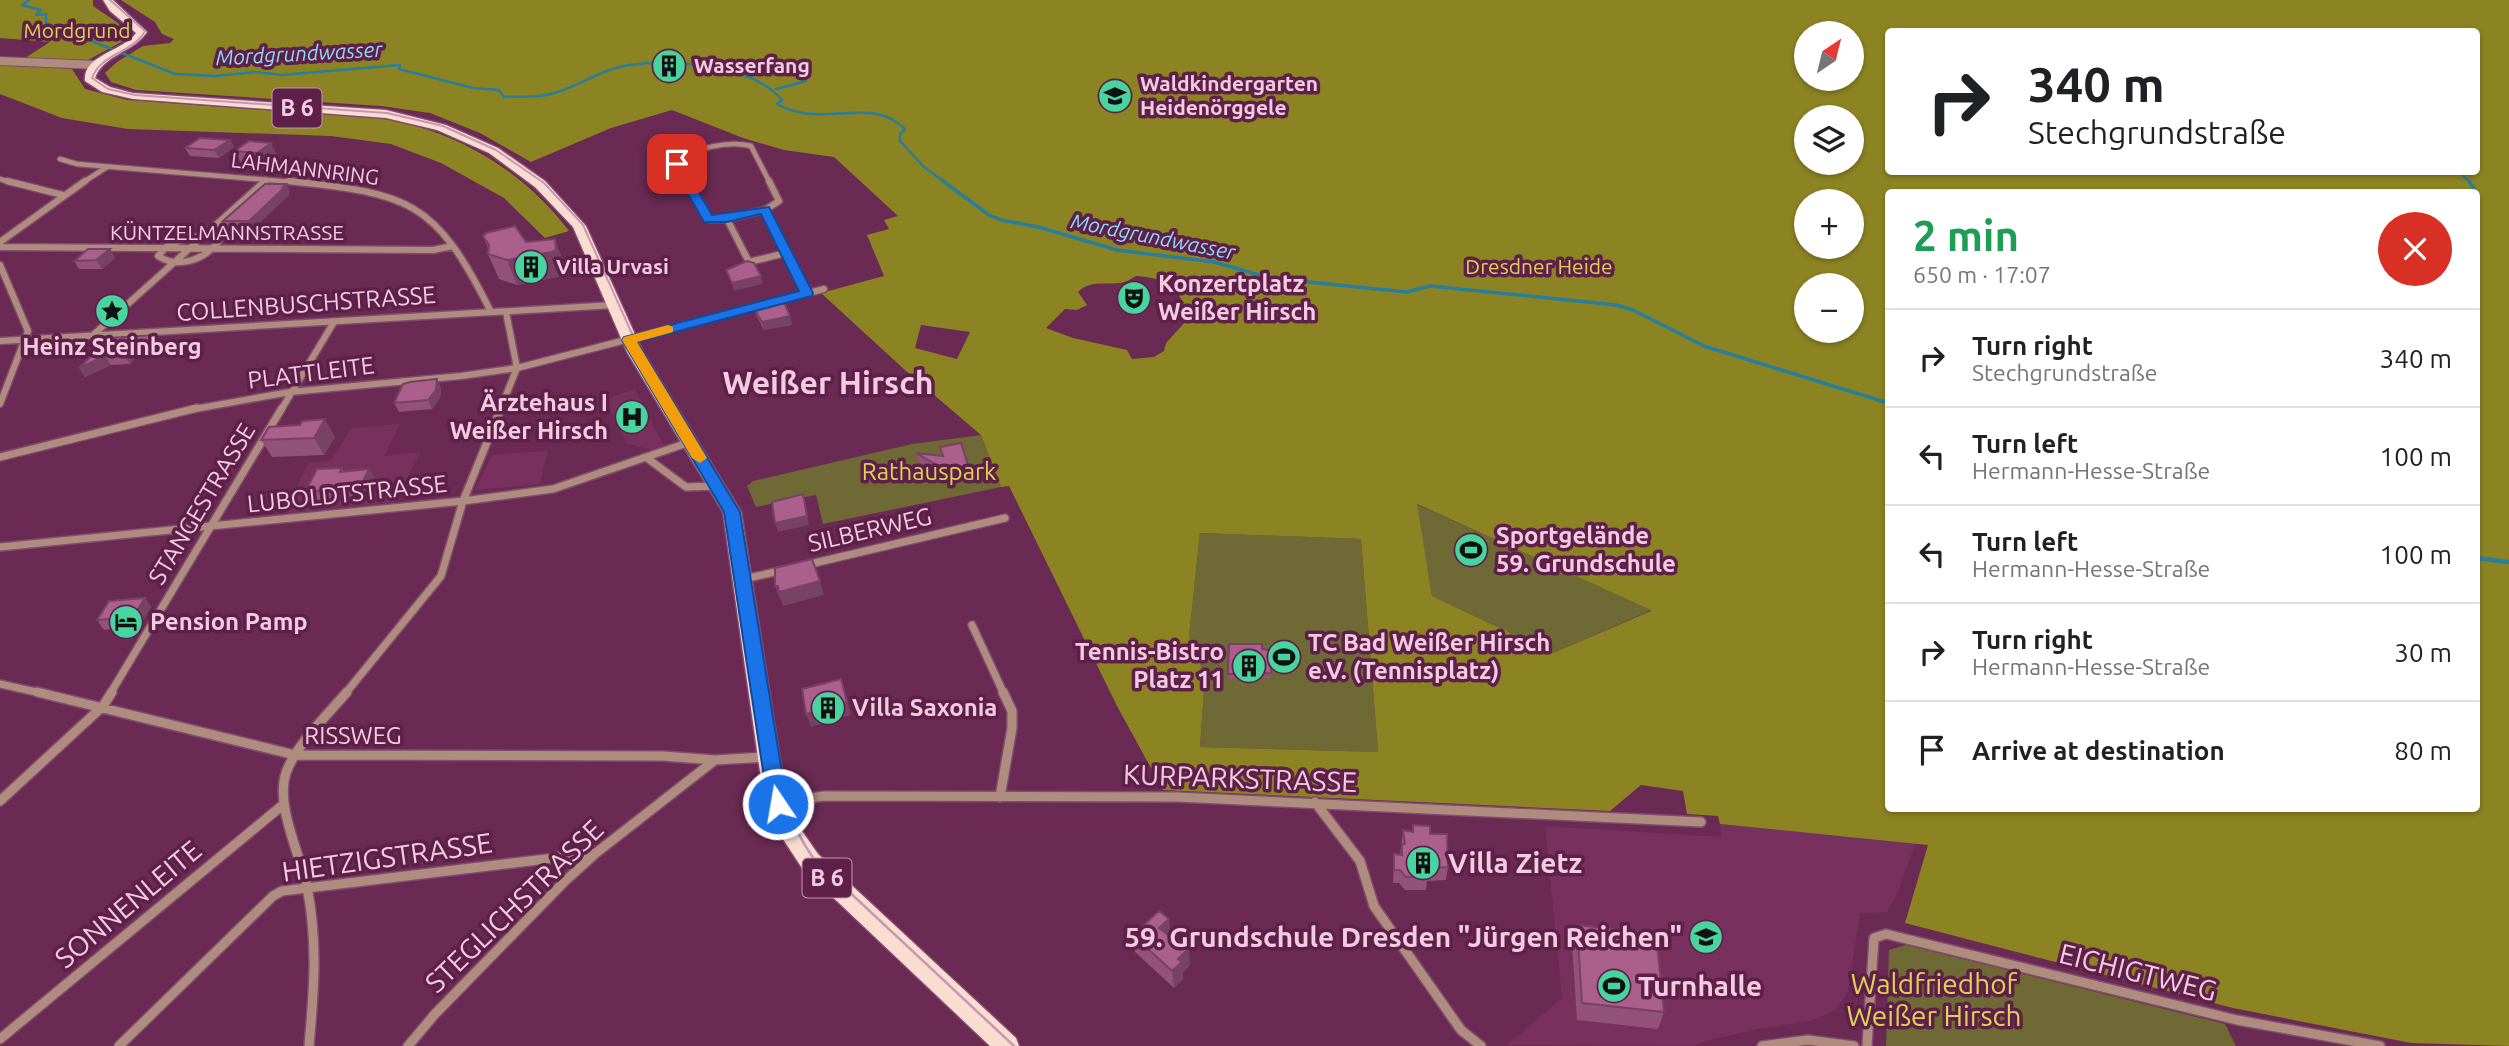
<!DOCTYPE html>
<meta charset="utf-8">
<style>
:root{--surface:#fff;--page:#f6f6f6;--text:#202124;--muted:#757577;--line:#e0e0e0}
body{margin:0;font-family:Ubuntu,sans-serif;background:var(--page);color:var(--text);height:100vh;display:flex;flex-direction:column;font-size:26px;white-space:nowrap}
*{box-sizing:border-box;margin:0}
p{font-size:23px;color:var(--muted)}
.icon{flex:none;width:38px;height:38px;fill:none;stroke:currentColor;stroke-width:2;stroke-linecap:round;stroke-linejoin:round}
.map{position:relative;flex:1;overflow:hidden}
.panel{position:absolute;left:1885px;top:189px;width:595px;height:623px;display:flex;flex-direction:column;background:var(--surface);border-radius:7px;box-shadow:0 2px 5px #0004}
.panel>*{flex:none}
.banner{position:absolute;left:1885px;top:28px;width:595px;height:147px;border-radius:7px;box-shadow:0 2px 5px #0004;background:#fff;color:var(--text);overflow:hidden}
.needle{width:46px;rotate:35deg}
.buttons{position:absolute;left:1794px;top:21px;display:grid;gap:14px}
.buttons a{display:grid;place-items:center;width:70px;height:70px;border-radius:50%;background:var(--surface);box-shadow:0 2px 5px #0004;font-size:35px}
.pin{position:absolute;display:grid;place-items:center;width:60px;height:60px;color:#fff;margin:-30px;border-radius:14px;box-shadow:0 4px 10px #0006}
.me{position:absolute;width:77px;margin:-38px;rotate:348deg;stroke-linejoin:round;filter:drop-shadow(0 0 5px #0008)}
.turn{display:flex;align-items:center;gap:24px;height:147px;padding:0 28px;font-size:32px}
.turn .icon{width:91px;height:91px;stroke-width:2.5}
.turn b{display:block;font-size:49px;line-height:60px}
.round{display:grid;place-items:center;flex:none;width:74px;height:74px;border-radius:37px;background:var(--page)}
.summary{display:flex;align-items:center;justify-content:space-between;height:119px;padding:0 28px}
h1{font-size:42px;font-weight:700;line-height:52px;color:#1e9e55}
ul{padding:0;list-style:none}
li{display:flex;align-items:center;gap:21px;height:98px;padding:0 28px;border-top:2px solid var(--line)}
li div{flex:1}
li b{display:block;font-size:26px}
li em{font-style:normal}
.map>svg:first-child{display:block}
</style>
<div class="map">
<svg width="2509" height="1046" viewBox="0 0 2509 1046">
<rect width="100%" height="100%" fill="#6a2a53"/>
<path fill="#78315f" d="M635,389L658,435L664,446L652,450L627,444L605,399Z
M400,424L384,456L421,452L394,502L285,513L308,463L331,461L351,428Z
M548,451L540,484L475,490L492,455Z
M1720,824L1916,842L1896,897L1887,912L1860,913L1848,991L1836,1010L1811,1021L1758,1029L1705,1041L1695,1046L1507,1045L1562,998L1545,826L1721,837Z"/>
<path fill="#6e6935" d="M981,435L1001,487L823,524L816,495L756,507L747,486L753,481L912,444Z
M1416,504L1652,610L1553,653L1432,596Z
M1200,533L1361,539L1378,752L1200,747L1205,676L1189,637Z
M1906,945L2225,1024L2236,1046H1886L1889,950Z"/>
<path fill="#8c8323" fill-rule="evenodd" d="M0,0H93V6L118,23L125,33V40L88,60L25,58L50,42L0,38Z
M121,0H2509V1046L2411,1043L2233,1008L1905,923L1928,845L1720,824L1718,816L1687,814L1683,791L1641,785L1610,811L1163,790L1117,706L1009,486L1001,487L981,435L906,371L821,293L884,276L867,235L889,229L884,220L898,216L834,157L784,150L743,138L672,110L611,128L531,162L480,133L430,113L381,106L136,90L111,82L105,73L117,62L143,46L170,43L174,39L162,34L155,22ZM1888,32H2476V172H1888ZM1806,33H1852V79H1806ZM1806,117H1852V163H1806ZM1888,192H2476V808H1888ZM1806,201H1852V247H1806ZM1136,276C1170,279 1180,285 1187,320L1166,343L1164,351L1154,357L1132,359L1127,350L1073,338L1046,328L1065,309L1077,310L1087,305L1078,292C1090,280 1104,285 1119,283C1125,283 1131,279 1136,276ZM1806,285H1852V331H1806ZM921,325L970,332L957,359L915,348ZM1417,504L1651,610V611L1553,653L1432,596ZM1200,533L1361,539L1378,752L1200,747L1205,676L1189,637Z
M0,64L72,69L85,89L127,100L378,118C454,129 523,170 569,231L545,238L504,198L441,163L391,144L331,136L128,129L62,118L0,94Z"/>
<g fill="none" stroke-linecap="round" stroke-linejoin="round">
<path stroke="#287f9b" stroke-width="2.5" d="M29,0L22,5L41,10L36,15L46,14V23L175,74L215,76L255,72L282,75L400,65L399,69L473,88L499,90L504,97C522,96 541,98 558,92C582,84 603,69 629,65C673,59 752,64 782,100L777,104C823,130 871,94 905,129L900,134V141L924,167L946,183
M776,89L806,81
M2460,172L2470,183"/>
<path stroke="#287f9b" stroke-width="3.5" d="M943,181L989,215L1001,220L1038,227L1117,250L1214,262L1270,278L1406,292L1430,286L1616,305L1633,310L1704,346L1888,403
M2469,181L2476,192"/>
<path stroke="#287f9b" stroke-width="4.5" d="M2476,558L2509,562"/>
<g stroke="#854a70" stroke-width="7">
<path id="minor-far3" d="M60,159L77,164L304,183
M0,179L12,183
M82,183L107,167
M263,183L266,180
M689,183L677,161C697,148 728,140 751,146L770,183"/>
</g>
<g stroke="#854a70" stroke-width="9">
<path id="minor-far2" d="M7,181L63,195
M289,181C409,194 435,199 491,312
M688,181L709,219H727L765,210
M765,210L807,293
M765,210L779,201L769,181
M727,219L749,262L786,253
M203,235L214,237L218,242C204,260 178,269 158,256L169,244Z
M0,242L85,181
M0,247L433,250L453,246
M0,265L28,331L0,404
M92,336L265,181
M0,341L614,305
M189,410L290,392L461,376L517,368L824,289
M281,410L334,322
M500,410L517,368L506,312"/>
</g>
<g stroke="#854a70" stroke-width="10">
<path id="minor-far1" d="M0,457L197,408
M647,458L686,487L717,486
M0,547L463,501L553,489L690,442
M806,565L1005,518
M744,579L784,570
M972,625L1004,694
M0,684L45,694
M110,694L282,408
M345,694L441,576L463,501L501,408"/>
</g>
<g stroke="#854a70" stroke-width="12">
<path id="minor" d="M37,692L295,755L663,756L715,760
M1000,797L1012,728V711L1003,692
M0,801L103,706L112,692
M781,802L824,796L1177,797L1701,822
M1315,802L1360,861L1374,906L1461,1030L1481,1046
M0,1039L284,804
M119,1046L273,896L282,891L596,853
M309,1046C314,991 318,942 307,887C300,854 275,805 286,773C295,746 328,714 347,692
M408,1046L435,1014L564,882L596,853L715,760L766,757
M1762,1046L1808,1040L1854,1046
M1867,1046L1874,938L1886,934L2237,1020L2380,1046"/>
</g>
<g stroke="#854a70" stroke-width="10">
<path id="tertiary" d="M0,61L97,65"/>
</g>
<g stroke="#854a70" stroke-width="3">
<path id="primary" d="M103,0H113L147,32C134,52 103,55 95,78L110,87L133,93L386,110L446,125L498,148L545,181L586,226L643,352L741,512L783,779L793,818L818,854L1016,1038L1019,1046H990L802,868L775,827L761,779L723,512L627,352L573,227L535,187L489,153L437,130L386,118L133,99L102,92L85,81C82,55 124,51 136,33L110,11Z"/>
</g>
<use href="#minor-far3" stroke="#af8d7e" stroke-width="4.5"/>
<use href="#minor-far2" stroke="#af8d7e" stroke-width="6"/>
<use href="#minor-far1" stroke="#af8d7e" stroke-width="7"/>
<use href="#minor" stroke="#af8d7e" stroke-width="9"/>
<use href="#tertiary" stroke="#af8d7e" stroke-width="8"/>
<use href="#primary" fill="#faddd1" fill-rule="evenodd"/>
<path stroke="#c798b4" stroke-width="2" d="M110,0L145,31C132,54 101,53 92,78L108,89L135,95L387,113L443,126L496,150L544,183L583,225L647,367L736,511L764,694"/>
<path stroke="#c798b4" stroke-width="2.5" d="M764,692C773,751 778,809 814,859L1014,1046"/>
</g>
<path fill="#925279" d="M230,140L234,147L219,158L190,156L185,148Z
M249,141L279,159L265,169L243,167L235,151Z
M286,184L290,192L288,193L289,195L253,229H228L223,221Z
M483,236L526,242L564,263L566,274L562,276L517,285L499,279L488,254L489,250Z
M110,249L115,258L102,269H79L74,261Z
M753,307L790,316L792,325L764,330L756,315Z
M109,338L161,344L162,346L136,356L130,364L111,365L85,377L79,368Z
M437,379L441,388L440,398L432,409L399,412L394,403Z
M335,437L324,455L272,457L261,440Z
M916,453L969,468L970,477L950,481L918,462Z
M342,468L344,471L369,469L374,478L365,496L310,501L305,492Z
M145,598L151,607L140,626L104,630L97,620Z
M1229,644L1262,649L1271,650V678L1228,679Z
M1413,825L1430,834L1448,867L1446,880L1427,881L1426,890H1405L1399,883H1393L1394,854L1400,855L1403,830L1412,832Z
M1169,919L1170,936L1190,965L1183,972V979L1174,988L1135,952L1133,935Z
M1577,925L1664,1012L1658,1029L1577,1020L1572,943Z"/>
<path fill="#774263" d="M230,140L234,147L219,158L214,150Z
M271,143L279,159L265,169L257,153Z
M286,184L290,192L288,193L289,195L253,229L249,221Z
M555,239L564,263L566,274L562,276L517,285L507,260Z
M110,249L115,258L102,269L96,260Z
M761,276L763,284L734,291L732,283Z
M790,316L792,325L764,330L762,322Z
M156,335L162,346L136,356L130,364L124,355L130,347Z
M105,356L111,365L85,377L79,368Z
M437,379L441,388L440,398L432,409L428,400Z
M325,419L335,437L324,455L314,438Z
M969,468L970,477L950,481L949,472Z
M369,469L374,478L365,496L360,487Z
M803,494L809,525L778,532L775,523Z
M820,581L824,595L783,606L781,599L780,600L775,586Z
M145,598L151,607L140,626L133,617Z
M841,679L851,715L811,727L806,714Z
M1169,919L1170,936L1161,945L1159,928Z
M1189,948L1190,965L1183,972V979L1174,988L1172,971L1178,959Z"/>
<path fill="#aa5f8d" stroke="#774263" stroke-width="2" d="M200,138L230,140L214,150L185,148Z
M249,141L271,143L257,153L235,151Z
M265,184H286L283,187H285L249,221H223Z
M515,226L526,242L555,239L556,250L552,252L507,260L488,254L489,245L483,236L486,233Z
M88,249H110L96,260L74,261Z
M747,261L754,263L761,276L732,283L726,270Z
M776,299L783,300L790,316L762,322L753,307Z
M156,335V338L130,347L124,355L105,356L79,368L109,338Z
M437,379L436,390L428,400L394,403L403,384L410,382Z
M325,419L314,438L261,440L269,427L300,425L302,421Z
M961,443L969,468L949,472L916,453L943,456L940,447Z
M342,468L340,472L369,469L360,487L305,492L317,469Z
M803,494L807,516L775,523L772,502Z
M812,559L820,581L779,592L778,586H775V568Z
M145,598L133,617L97,620L109,601Z
M1229,644H1262V649L1271,650V673L1228,674Z
M841,679L847,702L806,714L802,689Z
M1413,825L1430,826V834H1447L1448,867L1428,868V876L1406,877L1400,870H1394V854L1402,855V844H1405L1403,830L1413,832Z
M1159,911L1169,919L1159,928L1178,943L1181,940L1189,948L1178,959L1182,962L1172,971L1133,935Z
M1577,925L1656,934L1664,1012L1582,1003Z"/>
<path fill="#1a73e8" stroke="#114b97" stroke-width="2" d="M677,161L682,164L712,215L769,207L813,293L812,296L637,342L740,512L787,804L784,810L778,812L771,810L768,804L724,512L622,340L624,337L799,291L761,214L727,222H704L671,164Z"/>
<path fill="#f59e0b" d="M668,325L673,327V332L637,342L707,458L700,463L692,458L622,340L624,337Z"/>
<defs>
<g id="building-disc" transform="scale(1.75)"><circle r="9.5" fill="#47d49e" stroke="#5e1f49"/><path d="M-4-6H4V6H1V3H-1V6H-4ZM-2.5-4.3h1.7v1.8h-1.7ZM.8-4.3h1.7v1.8H.8ZM-2.5-1h1.7V.8h-1.7ZM.8-1h1.7V.8H.8Z" fill="#111"/></g>
<g id="school-disc" transform="scale(1.75)"><circle r="9.5" fill="#47d49e" stroke="#5e1f49"/><path d="M0-5L7-2L0 1L-7-2ZM-4 1L0 2.5L4 1V4Q0 6-4 4Z" fill="#111"/></g>
<g id="theatre-disc" transform="scale(1.75)"><circle r="9.5" fill="#47d49e" stroke="#5e1f49"/><path d="M-5-5.5Q0-4 5-5.5V0Q5 5 0 6Q-5 5-5 0ZM-3.3-2.5H-1v1.5H-3.3ZM1-2.5H3.3v1.5H1ZM-2.8 1Q0 5.5 2.8 1Z" fill="#111"/></g>
<g id="sight-disc" transform="scale(1.75)"><circle r="9.5" fill="#47d49e" stroke="#5e1f49"/><path d="M0-6L1.8-2.2L6-1.7L2.9 1.2L3.7 5.4L0 3.3L-3.7 5.4L-2.9 1.2L-6-1.7L-1.8-2.2Z" fill="#111"/></g>
<g id="hospital-disc" transform="scale(1.75)"><circle r="9.5" fill="#47d49e" stroke="#5e1f49"/><path d="M-5-5h3v3.5h4V-5h3V5h-3V1.5h-4V5h-3Z" fill="#111"/></g>
<g id="stadium-disc" transform="scale(1.75)"><circle r="9.5" fill="#47d49e" stroke="#5e1f49"/><path d="M0-5a6.5 5 0 1 0 0 10a6.5 5 0 1 0 0-10ZM-3.5-1.8h7v3.6h-7Z" fill="#111"/></g>
<g id="hotel-disc" transform="scale(1.75)"><circle r="9.5" fill="#47d49e" stroke="#5e1f49"/><path d="M-6-4.5h1.5V1H6V5H4.5V3h-9V5H-6ZM-4 0a1.8 1.8 0 1 1 3.6 0ZM.5 0V-2.5h3Q6-2.5 6 0Z" fill="#111"/></g>
</defs>
<g fill-rule="evenodd">
<use href="#building-disc" x="669" y="66"/>
<use href="#school-disc" x="1115" y="96"/>
<use href="#building-disc" x="531" y="267"/>
<use href="#theatre-disc" x="1134" y="298"/>
<use href="#sight-disc" x="112" y="311"/>
<use href="#hospital-disc" x="632" y="417"/>
<use href="#stadium-disc" x="1471" y="550"/>
<use href="#hotel-disc" x="126" y="622"/>
<use href="#stadium-disc" x="1284" y="657"/>
<use href="#building-disc" x="1249" y="666"/>
<use href="#building-disc" x="828" y="708"/>
<use href="#building-disc" x="1423" y="863"/>
<use href="#school-disc" x="1706" y="937"/>
<use href="#stadium-disc" x="1614" y="986"/>
</g>
<g text-anchor="middle" stroke-width="7" stroke-linejoin="round" paint-order="stroke">
<g font-size="21" fill="#ded156" stroke="#5e1f49">
<text x="77" y="38">Mordgrund</text>
<text x="1539" y="274">Dresdner Heide</text>
</g>
<g font-size="21" font-style="italic" fill="#8ddaf7" stroke="#5e1f49">
<text transform="translate(299 54) rotate(-3)" y="7">Mordgrundwasser</text>
<text transform="translate(1153 237) rotate(11)" y="7">Mordgrundwasser</text>
</g>
<g font-size="21" font-weight="bold" fill="#f3cce2" stroke="#5e1f49" text-anchor="start">
<text x="694" y="73">Wasserfang</text>
<text x="1140" y="91">Waldkindergarten<tspan x="1140" dy="24">Heidenörggele</tspan></text>
<text x="556" y="274">Villa Urvasi</text>
</g>
<g font-size="21" fill="#f3cce2" stroke="#5e1f49">
<text transform="translate(305 169) rotate(7)" y="7">LAHMANNRING</text>
<text x="227" y="240">KÜNTZELMANNSTRASSE</text>
</g>
<g fill="#5e1f49" stroke="#c698b4" stroke-width="2">
<rect x="272.5" y="88.5" width="49" height="39" rx="5"/>
<rect x="802.5" y="858.5" width="49" height="39" rx="5"/>
</g>
<g font-size="23" font-weight="bold" fill="#f3cce2">
<text x="297" y="116">B 6</text>
<text x="827" y="886">B 6</text>
</g>
<g font-size="24" font-weight="bold" fill="#f3cce2" stroke="#5e1f49" text-anchor="start">
<text x="1158" y="292">Konzertplatz<tspan x="1158" dy="28">Weißer Hirsch</tspan></text>
<text x="112" y="355" text-anchor="middle">Heinz Steinberg</text>
<text x="608" y="411" text-anchor="end">Ärztehaus I<tspan x="608" dy="28">Weißer Hirsch</tspan></text>
<text x="1496" y="544">Sportgelände<tspan x="1496" dy="28">59. Grundschule</tspan></text>
<text x="150" y="630">Pension Pamp</text>
<text x="1308" y="651">TC Bad Weißer Hirsch<tspan x="1308" dy="28">e.V. (Tennisplatz)</tspan></text>
<text x="1224" y="660" text-anchor="end">Tennis-Bistro<tspan x="1224" dy="28">Platz 11</tspan></text>
<text x="852" y="716">Villa Saxonia</text>
</g>
<g font-size="24" fill="#f3cce2" stroke="#5e1f49">
<text transform="translate(306 304) rotate(-4)" y="8">COLLENBUSCHSTRASSE</text>
<text transform="translate(311 373) rotate(-7)" y="8">PLATTLEITE</text>
<text transform="translate(347 494) rotate(-6)" y="8">LUBOLDTSTRASSE</text>
<text transform="translate(202 504) rotate(-59)" y="8">STANGESTRASSE</text>
<text transform="translate(870 530) rotate(-13)" y="8">SILBERWEG</text>
<text x="353" y="744">RISSWEG</text>
</g>
<g font-size="24" fill="#ded156" stroke="#5e1f49">
<text x="929" y="480">Rathauspark</text>
</g>
<g font-size="28" fill="#f3cce2" stroke="#5e1f49">
<text transform="translate(1240 778) rotate(2)" y="10">KURPARKSTRASSE</text>
<text transform="translate(387 857) rotate(-8)" y="10">HIETZIGSTRASSE</text>
<text transform="translate(128 904) rotate(-40)" y="10">SONNENLEITE</text>
<text transform="translate(514 906) rotate(-44)" y="10">STEGLICHSTRASSE</text>
<text transform="translate(2138 972) rotate(14)" y="10">EICHIGTWEG</text>
</g>
<g font-size="28" font-weight="bold" fill="#f3cce2" stroke="#5e1f49" text-anchor="start">
<text x="1448" y="873">Villa Zietz</text>
<text x="1682" y="947" text-anchor="end">59. Grundschule Dresden "Jürgen Reichen"</text>
<text x="1638" y="996">Turnhalle</text>
</g>
<g font-size="28" fill="#ded156" stroke="#5e1f49">
<text x="1934" y="994">Waldfriedhof<tspan x="1934" dy="32">Weißer Hirsch</tspan></text>
</g>
<g font-size="32" font-weight="bold" fill="#f3cce2" stroke="#5e1f49">
<text x="828" y="394">Weißer Hirsch</text>
</g>
</g>
</svg>
<div class="buttons">
<a><svg class="needle" viewBox="-14 -14 28 28"><path d="M0-13l5 13h-10z" fill="#e53935"/><path d="M0 13l5-13h-10z" fill="#757577"/></svg></a>
<a><svg class="icon" aria-label="layers" viewBox="0 0 24 24"><path d="M12 4l9 5-9 5-9-5zM3 14l9 5 9-5"/></svg></a>
<a>+</a>
<a>−</a>
</div>
<div class="pin" style="left:677px;top:164px;background:#d93025"><svg class="icon" aria-label="arrive" viewBox="0 0 24 24"><path d="M6 21V4h12l-3 4 3 4H6"/></svg></div>
<svg class="me" style="left:778px;top:804px" viewBox="-20 -20 40 40"><circle r="17" fill="#1a73e8" stroke="#fff" stroke-width="3"/><path d="M0-11L8 9 0 5-8 9z" fill="#fff"/></svg>
<div class="banner">
<div class="turn"><svg class="icon" aria-label="right" viewBox="0 0 24 24"><path d="M7 20v-9h11M14 6l5 5-5 5"/></svg><div><b>340 m</b>Stechgrundstraße</div></div>
</div>
<section class="panel">
<div class="summary"><div><h1>2 min</h1><p>650 m · 17:07</p></div><a class="round" style="background:#d93025;color:#fff"><svg class="icon" aria-label="close" viewBox="0 0 24 24"><path d="M6 6l12 12M18 6L6 18"/></svg></a></div>
<ul>
<li><svg class="icon" aria-label="right" viewBox="0 0 24 24"><path d="M7 20v-9h11M14 6l5 5-5 5"/></svg><div><b>Turn right</b><p>Stechgrundstraße</p></div><em>340 m</em></li>
<li><svg class="icon" aria-label="left" viewBox="0 0 24 24"><path d="M17 20v-9H6M10 6l-5 5 5 5"/></svg><div><b>Turn left</b><p>Hermann-Hesse-Straße</p></div><em>100 m</em></li>
<li><svg class="icon" aria-label="left" viewBox="0 0 24 24"><path d="M17 20v-9H6M10 6l-5 5 5 5"/></svg><div><b>Turn left</b><p>Hermann-Hesse-Straße</p></div><em>100 m</em></li>
<li><svg class="icon" aria-label="right" viewBox="0 0 24 24"><path d="M7 20v-9h11M14 6l5 5-5 5"/></svg><div><b>Turn right</b><p>Hermann-Hesse-Straße</p></div><em>30 m</em></li>
<li><svg class="icon" aria-label="arrive" viewBox="0 0 24 24"><path d="M6 21V4h12l-3 4 3 4H6"/></svg><div><b>Arrive at destination</b></div><em>80 m</em></li>
</ul>
</section>
</div>
